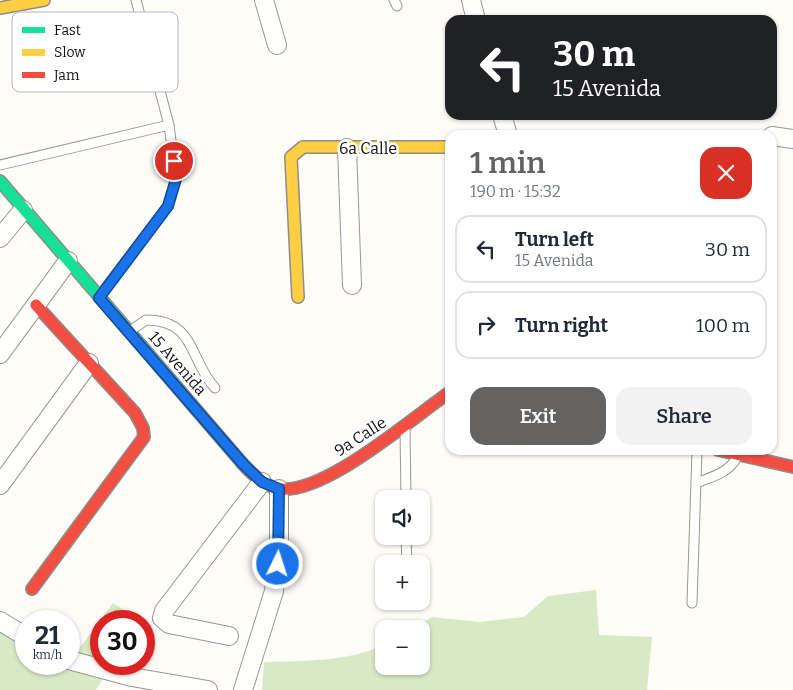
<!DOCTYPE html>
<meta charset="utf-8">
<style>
:root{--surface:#fff;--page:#f2f2f3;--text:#1f2937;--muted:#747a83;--line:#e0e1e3;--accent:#646362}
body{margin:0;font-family:Bitter,serif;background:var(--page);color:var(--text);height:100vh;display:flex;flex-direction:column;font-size:19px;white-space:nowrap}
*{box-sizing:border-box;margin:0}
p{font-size:16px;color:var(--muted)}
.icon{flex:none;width:28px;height:28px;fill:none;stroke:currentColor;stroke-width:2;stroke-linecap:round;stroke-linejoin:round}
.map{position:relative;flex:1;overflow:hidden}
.sheet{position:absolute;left:445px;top:130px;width:332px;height:325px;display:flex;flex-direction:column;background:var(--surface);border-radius:15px;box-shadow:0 1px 4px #0004}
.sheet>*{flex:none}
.top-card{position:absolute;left:445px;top:15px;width:332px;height:105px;border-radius:15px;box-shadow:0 1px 4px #0004;background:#202124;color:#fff;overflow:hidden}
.buttons{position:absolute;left:375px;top:490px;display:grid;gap:10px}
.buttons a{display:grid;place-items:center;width:55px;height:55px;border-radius:10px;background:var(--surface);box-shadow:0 1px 4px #0004;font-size:25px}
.speed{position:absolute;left:15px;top:610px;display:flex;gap:10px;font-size:25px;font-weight:700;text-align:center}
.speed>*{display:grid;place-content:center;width:65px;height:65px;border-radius:50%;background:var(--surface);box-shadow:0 1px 4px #0004;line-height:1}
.speed small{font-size:12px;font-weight:400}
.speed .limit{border:8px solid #d22;background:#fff;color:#111}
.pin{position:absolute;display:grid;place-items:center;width:42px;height:42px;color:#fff;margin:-21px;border:2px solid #fff;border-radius:50%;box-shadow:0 1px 5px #0007}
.me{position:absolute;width:55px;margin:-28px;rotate:4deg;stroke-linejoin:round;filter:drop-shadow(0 0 4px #0008)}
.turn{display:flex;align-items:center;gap:18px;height:105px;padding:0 25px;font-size:22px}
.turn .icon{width:65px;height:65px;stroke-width:2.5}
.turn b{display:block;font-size:35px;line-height:42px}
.round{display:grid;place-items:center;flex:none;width:52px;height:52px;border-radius:15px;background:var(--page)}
.summary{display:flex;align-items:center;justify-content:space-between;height:85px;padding:0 25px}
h1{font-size:30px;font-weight:600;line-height:38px;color:var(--accent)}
.button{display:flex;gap:10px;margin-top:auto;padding:10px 25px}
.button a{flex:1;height:58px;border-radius:15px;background:var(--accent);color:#fff;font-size:20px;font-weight:600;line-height:58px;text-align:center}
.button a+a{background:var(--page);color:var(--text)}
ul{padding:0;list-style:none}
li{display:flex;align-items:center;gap:15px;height:68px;margin:0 10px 8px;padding:0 15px;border:2px solid var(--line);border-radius:15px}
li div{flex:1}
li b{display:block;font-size:19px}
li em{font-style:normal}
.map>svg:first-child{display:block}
</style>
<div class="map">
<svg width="793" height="690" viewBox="0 0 793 690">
<rect width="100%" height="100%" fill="#fdfcf7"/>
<path fill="#d8eac5" d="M596,590L599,635L652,637L647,690H262L264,662C300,661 352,662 384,644V666H421V629H412L432,617L479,622L524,617L548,596Z
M113,603L139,619L101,621V664H112L96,690H0V627L26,647V664H49L61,673Z"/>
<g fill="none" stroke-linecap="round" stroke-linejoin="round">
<g stroke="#979795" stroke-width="11">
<path id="lane" d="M394,0L397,6
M0,165L169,125
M100,295L168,206L176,179L169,125L136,0
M130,331L146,320C196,320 189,360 215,388
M405,429L406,499
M696,483C711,477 729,473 737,457
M406,536L407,564
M408,601V602
M692,603L697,450"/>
</g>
<g stroke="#979795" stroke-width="20">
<path id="street" d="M264,0L277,45
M471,0L476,20
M502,115L508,135
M772,136L793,139
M347,148L352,285
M0,238L23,210
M0,354L68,261
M0,485L89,363
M0,621L26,637
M229,636L169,624L162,618L164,611L262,482
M69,660L132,677L208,690
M243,690L274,591L279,550V489"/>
</g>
<g stroke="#8e8d8b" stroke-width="14">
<path id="fast" d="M0,181L242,463"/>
</g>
<g stroke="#8e8d8b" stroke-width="14">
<path id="slow" d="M0,8L44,0
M298,297L291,157L303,147H450"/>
</g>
<g stroke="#8e8d8b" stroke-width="14">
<path id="jam" d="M718,450L793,467
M242,463C251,473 262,484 275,488C319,500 413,417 450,392
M32,589L144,437L143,428L135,413L36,305"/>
</g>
<use href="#lane" stroke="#fffffe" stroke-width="9"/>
<use href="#street" stroke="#fffffe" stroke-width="18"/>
<use href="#fast" stroke="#16e098" stroke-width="11"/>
<use href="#slow" stroke="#ffcf43" stroke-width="11"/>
<use href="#jam" stroke="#f24e42" stroke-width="11"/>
</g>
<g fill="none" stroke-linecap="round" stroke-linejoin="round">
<g stroke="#114b97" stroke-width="12">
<path id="route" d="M174,161L176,179L168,206L99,298L244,465L262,482L279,489L278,564"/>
</g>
<use href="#route" stroke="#1a73e8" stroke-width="9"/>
</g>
<g text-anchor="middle" stroke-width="5" stroke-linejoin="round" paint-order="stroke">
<g font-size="16" fill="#111" stroke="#fff">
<text x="368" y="154">6a Calle</text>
<text transform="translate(178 363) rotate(49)" y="6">15 Avenida</text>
<text transform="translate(360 436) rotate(-33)" y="6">9a Calle</text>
</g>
</g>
<rect x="12" y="12" width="166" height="80" rx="8" fill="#fff" stroke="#b8b8b8" stroke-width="1"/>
<rect x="22" y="27" width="23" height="6" fill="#16e098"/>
<rect x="22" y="49" width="23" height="7" fill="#ffcf43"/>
<rect x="22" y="72" width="23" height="6" fill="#f24e42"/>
<g font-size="14" fill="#111">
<text x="54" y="35">Fast</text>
<text x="54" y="57">Slow</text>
<text x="54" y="80">Jam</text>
</g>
</svg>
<div class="buttons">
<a><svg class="icon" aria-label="sound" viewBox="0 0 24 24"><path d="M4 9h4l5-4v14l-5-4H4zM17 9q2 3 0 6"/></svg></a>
<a>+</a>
<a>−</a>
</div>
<div class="speed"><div>21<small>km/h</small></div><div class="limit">30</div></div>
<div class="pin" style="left:174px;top:161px;background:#d93025"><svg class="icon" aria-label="arrive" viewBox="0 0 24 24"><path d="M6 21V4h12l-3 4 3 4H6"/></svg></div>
<svg class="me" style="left:278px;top:564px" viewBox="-20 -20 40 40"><circle r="17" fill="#1a73e8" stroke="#fff" stroke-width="3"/><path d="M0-11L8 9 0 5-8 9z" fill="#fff"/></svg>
<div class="top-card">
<div class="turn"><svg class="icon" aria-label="left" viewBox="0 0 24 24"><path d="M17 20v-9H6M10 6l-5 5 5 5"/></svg><div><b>30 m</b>15 Avenida</div></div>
</div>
<section class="sheet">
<div class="summary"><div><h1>1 min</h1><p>190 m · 15:32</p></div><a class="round" style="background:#d93025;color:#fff"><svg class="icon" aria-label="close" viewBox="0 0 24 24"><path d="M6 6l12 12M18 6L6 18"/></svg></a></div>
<ul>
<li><svg class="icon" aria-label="left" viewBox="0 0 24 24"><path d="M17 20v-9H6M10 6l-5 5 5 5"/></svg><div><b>Turn left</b><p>15 Avenida</p></div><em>30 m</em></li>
<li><svg class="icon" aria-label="right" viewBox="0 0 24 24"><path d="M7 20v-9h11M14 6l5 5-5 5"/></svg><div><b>Turn right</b></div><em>100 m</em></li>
</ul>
<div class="button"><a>Exit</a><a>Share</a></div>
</section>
</div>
